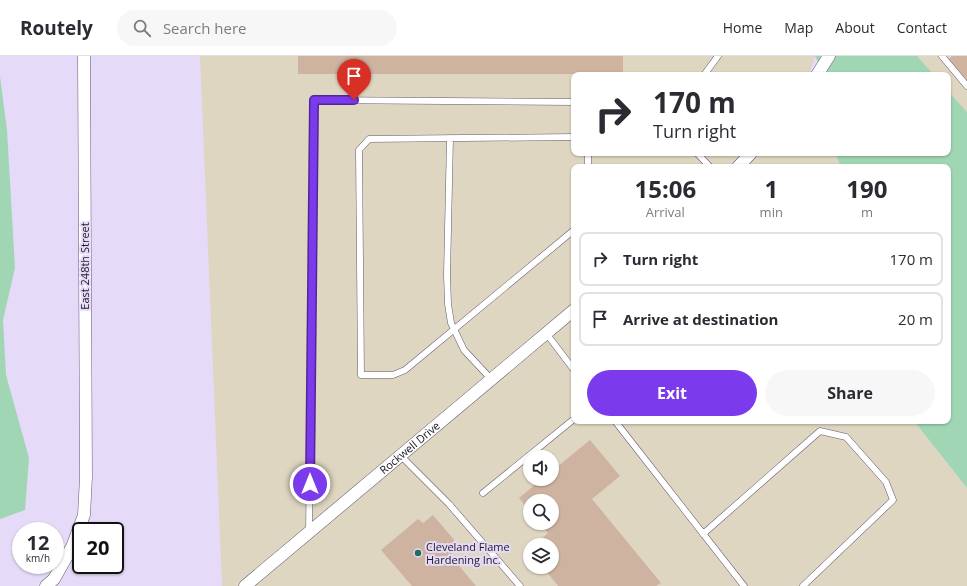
<!DOCTYPE html>
<style>
:root{--surface:#fff;--page:#f7f7f7;--text:#2b2b33;--muted:#7c7c81;--line:#e1e1e2;--accent:#7c3aed}
body{margin:0;font-family:"Open Sans",sans-serif;background:var(--page);color:var(--text);height:100vh;display:flex;flex-direction:column;font-size:15px;white-space:nowrap}
*{box-sizing:border-box;margin:0}
p{font-size:13px;color:var(--muted)}
.icon{flex:none;width:22px;height:22px;fill:none;stroke:currentColor;stroke-width:2;stroke-linecap:round;stroke-linejoin:round}
.map{position:relative;flex:1;overflow:hidden}
.side{position:absolute;left:571px;top:108px;width:380px;height:260px;display:flex;flex-direction:column;background:var(--surface);border-radius:8px;box-shadow:0 1px 3px #0004}
.side>*{flex:none}
.banner{position:absolute;left:571px;top:16px;width:380px;height:84px;border-radius:8px;box-shadow:0 1px 3px #0004;background:#fff;color:var(--text);overflow:hidden}
.tools{position:absolute;left:523px;top:394px;display:grid;gap:8px}
.tools a{display:grid;place-items:center;width:36px;height:36px;border-radius:50%;background:var(--surface);box-shadow:0 1px 3px #0004;font-size:20px}
.speed{position:absolute;left:12px;top:466px;display:flex;gap:8px;font-size:20px;font-weight:700;text-align:center}
.speed>*{display:grid;place-content:center;width:52px;height:52px;border-radius:50%;background:var(--surface);box-shadow:0 1px 3px #0004;line-height:1}
.speed small{font-size:10px;font-weight:400}
.speed .limit{border:2px solid #111;border-radius:6px;background:#fff;color:#111}
.pin{position:absolute;display:grid;place-items:center;width:34px;height:34px;color:#fff;margin:-41px -17px;border-radius:50% 50% 50% 0;rotate:-45deg;box-shadow:0 0 4px #0007}
.pin .icon{rotate:45deg}
.me{position:absolute;width:44px;margin:-22px;rotate:0deg;stroke-linejoin:round;filter:drop-shadow(0 0 3px #0008)}
.turn{display:flex;align-items:center;gap:14px;height:84px;padding:0 16px;font-size:18px}
.turn .icon{width:52px;height:52px;stroke-width:2.5}
.turn b{display:block;font-size:28px;line-height:34px}
.eta{display:flex;justify-content:space-evenly;align-items:center;height:68px;text-align:center}
.eta b{font-size:24px;font-weight:700;line-height:28px}
.button{display:flex;gap:8px;margin-top:auto;padding:8px 16px}
.button a{flex:1;height:46px;border-radius:24px;background:var(--accent);color:#fff;font-size:16px;font-weight:700;line-height:46px;text-align:center}
.button a+a{background:var(--page);color:var(--text)}
ul{padding:0;list-style:none}
li{display:flex;align-items:center;gap:12px;height:54px;margin:0 8px 6px;padding:0 8px;border:2px solid var(--line);border-radius:8px}
li div{flex:1}
li b{display:block;font-size:15px}
li em{font-style:normal}
header{display:flex;align-items:center;gap:24px;box-sizing:border-box;height:56px;padding:0 20px;background:var(--surface);border-bottom:1px solid var(--line)}
header strong{font-size:19px}
nav{display:flex;gap:22px;margin-inline-start:auto;font-size:14px}
.search{width:280px;height:36px;background:var(--page);display:flex;align-items:center;gap:10px;box-sizing:border-box;padding:0 14px;border-radius:22px;color:var(--muted);font-size:15px}
.map>svg:first-child{display:block}
</style>
<header>
<strong>Routely</strong>
<div class="search"><svg class="icon" aria-label="search" viewBox="0 0 24 24"><circle cx="10" cy="10" r="6"/><path d="M15 15l6 6"/></svg>Search here</div>
<nav><a>Home</a><a>Map</a><a>About</a><a>Contact</a></nav>
</header>
<div class="map">
<svg width="967" height="530" viewBox="0 0 967 530">
<rect width="100%" height="100%" fill="#e5daf7"/>
<path fill="#ded6c0" fill-rule="evenodd" d="M200,0H815L809,19H574V97H743L728,111H574V248L238,530H222Z
M917,0H967V56L948,35V19H934Z
M751,97H835L841,111H738Z
M574,254V365H914L967,432V530H245ZM530,401H552V423H530ZM530,445H552V467H530ZM530,489H552V511H530Z"/>
<path fill="#a1d6b4" d="M815,0H917L934,19H817L821,12Z
M0,20L7,74L15,212L3,264L6,319L29,402L25,454L0,463Z
M948,35L967,56V432L914,365H948V111H841L835,97H948Z"/>
<path fill="#ceb3a1" d="M298,0H623V18H298Z
M952,0H967V24L949,3Z
M590,384L620,420L592,443L661,527L656,530H558L543,511H552V489H534L548,477L539,467H552V445H530V456L519,442L542,423H552V415Z
M433,459L460,491L450,499L476,530H412L381,494L418,463L423,467Z"/>
<g fill="none" stroke-linecap="round" stroke-linejoin="round">
<g stroke="#635972" stroke-width="7">
<path id="lane" d="M942,0L967,30
M704,19L718,0
M574,81L369,83L359,94L361,319H393L405,314L574,174
M450,82L447,219L448,248L451,267L464,294L491,323
M588,97V111
M697,97L710,111
M546,277L574,314
M615,365L744,530
M400,399L449,448L520,530
M483,437L574,363
M309,476L314,44L574,46
M703,478L820,375L846,381L886,426L893,444L803,530"/>
</g>
<g stroke="#635972" stroke-width="13">
<g id="street">
<path d="M817,19L829,0"/>
<path d="M738,111L751,97"/>
<path d="M46,530L54,523L72,491L84,459L86,421L84,0"/>
<path id="s1" d="M245,530L574,254"/>
</g>
</g>
<use href="#lane" stroke="#fff" stroke-width="6"/>
<use href="#street" stroke="#fff" stroke-width="12"/>
</g>
<g fill="none" stroke-linecap="round" stroke-linejoin="round">
<g stroke="#51269a" stroke-width="10">
<path id="route" d="M310,428L314,44H354"/>
</g>
<use href="#route" stroke="#7c3aed" stroke-width="7"/>
</g>
<circle fill="#236c63" stroke="#e5daf7" stroke-width="1.5" cx="418" cy="497" r="4"/>
<g text-anchor="middle" stroke-width="4" stroke-linejoin="round" paint-order="stroke">
<g font-size="11" fill="#1e1a24" stroke="#e5daf7">
<text transform="translate(85 210) rotate(-90)" y="4">East 248th Street</text>
<text dy="4" stroke="none"><textPath href="#s1" startOffset="215">Rockwell Drive</textPath></text>
</g>
<g font-size="11" fill="#1e1a24" stroke="#e5daf7" text-anchor="start">
<text x="426" y="495">Cleveland Flame<tspan x="426" dy="13">Hardening Inc.</tspan></text>
</g>
</g>
</svg>
<div class="tools">
<a><svg class="icon" aria-label="sound" viewBox="0 0 24 24"><path d="M4 9h4l5-4v14l-5-4H4zM17 9q2 3 0 6"/></svg></a>
<a><svg class="icon" aria-label="search" viewBox="0 0 24 24"><circle cx="10" cy="10" r="6"/><path d="M15 15l6 6"/></svg></a>
<a><svg class="icon" aria-label="layers" viewBox="0 0 24 24"><path d="M12 4l9 5-9 5-9-5zM3 14l9 5 9-5"/></svg></a>
</div>
<div class="speed"><div>12<small>km/h</small></div><div class="limit">20</div></div>
<div class="pin" style="left:354px;top:44px;background:#d93025"><svg class="icon" aria-label="arrive" viewBox="0 0 24 24"><path d="M6 21V4h12l-3 4 3 4H6"/></svg></div>
<svg class="me" style="left:310px;top:428px" viewBox="-20 -20 40 40"><circle r="17" fill="#7c3aed" stroke="#fff" stroke-width="3"/><path d="M0-11L8 9 0 5-8 9z" fill="#fff"/></svg>
<div class="banner">
<div class="turn"><svg class="icon" aria-label="right" viewBox="0 0 24 24"><path d="M7 20v-9h11M14 6l5 5-5 5"/></svg><div><b>170 m</b>Turn right</div></div>
</div>
<section class="side">
<div class="eta">
<div><b>15:06</b><p>Arrival</p></div>
<div><b>1</b><p>min</p></div>
<div><b>190</b><p>m</p></div>
</div>
<ul>
<li><svg class="icon" aria-label="right" viewBox="0 0 24 24"><path d="M7 20v-9h11M14 6l5 5-5 5"/></svg><div><b>Turn right</b></div><em>170 m</em></li>
<li><svg class="icon" aria-label="arrive" viewBox="0 0 24 24"><path d="M6 21V4h12l-3 4 3 4H6"/></svg><div><b>Arrive at destination</b></div><em>20 m</em></li>
</ul>
<div class="button"><a>Exit</a><a>Share</a></div>
</section>
</div>
